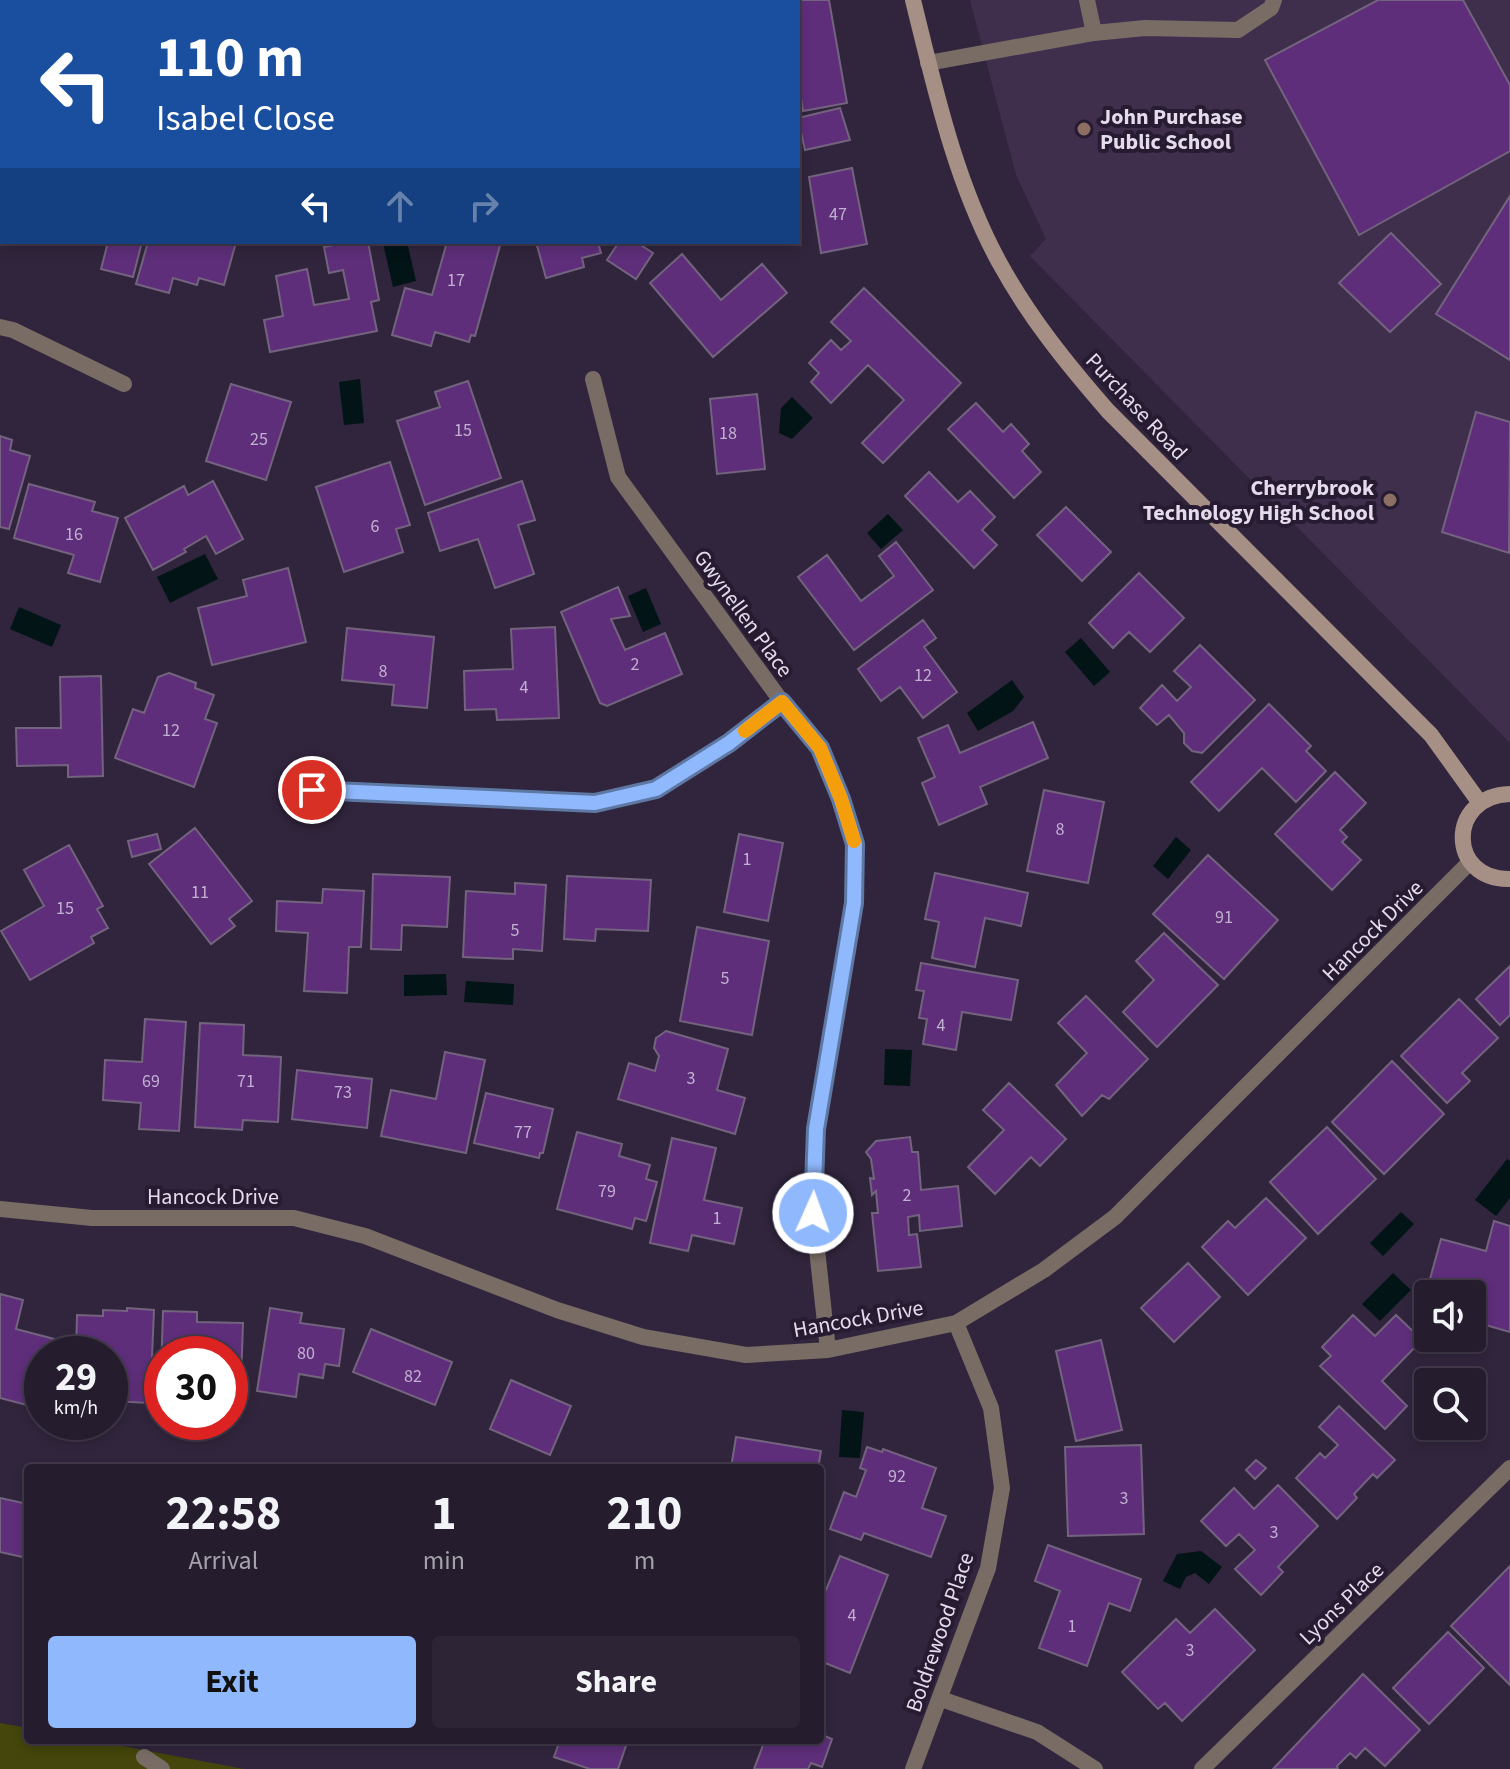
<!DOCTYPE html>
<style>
:root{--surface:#251c2e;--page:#2d2536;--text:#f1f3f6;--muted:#a3a1aa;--line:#423a4a;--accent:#90b8fd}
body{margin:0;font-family:"Source Sans 3",sans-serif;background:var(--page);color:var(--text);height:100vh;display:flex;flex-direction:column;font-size:30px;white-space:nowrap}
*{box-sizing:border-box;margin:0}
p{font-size:26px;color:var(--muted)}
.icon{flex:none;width:44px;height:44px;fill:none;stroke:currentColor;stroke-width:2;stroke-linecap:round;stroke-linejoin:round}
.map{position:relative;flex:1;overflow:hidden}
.drawer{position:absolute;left:24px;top:1464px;width:800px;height:280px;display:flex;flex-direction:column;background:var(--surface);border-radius:8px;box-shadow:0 4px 12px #0003,0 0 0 2px var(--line)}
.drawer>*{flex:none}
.guide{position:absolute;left:0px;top:0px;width:800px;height:244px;box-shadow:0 4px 12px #0003,0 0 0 2px var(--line);background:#1a4fa0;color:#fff;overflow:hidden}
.controls{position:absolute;left:1414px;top:1280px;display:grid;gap:16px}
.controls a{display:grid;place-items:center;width:72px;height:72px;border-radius:8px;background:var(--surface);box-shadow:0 4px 12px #0003,0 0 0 2px var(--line);font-size:40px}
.speed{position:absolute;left:24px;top:1336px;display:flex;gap:16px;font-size:40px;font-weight:700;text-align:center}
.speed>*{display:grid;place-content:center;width:104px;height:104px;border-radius:50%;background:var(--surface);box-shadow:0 4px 12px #0003,0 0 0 2px var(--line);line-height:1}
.speed small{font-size:20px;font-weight:400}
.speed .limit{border:12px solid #d22;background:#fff;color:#111}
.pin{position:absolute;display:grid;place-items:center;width:68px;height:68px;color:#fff;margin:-34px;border:4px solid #fff;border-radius:50%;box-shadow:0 2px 8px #0007}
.me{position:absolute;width:88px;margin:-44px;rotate:2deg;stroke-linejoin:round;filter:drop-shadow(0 0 6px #0008)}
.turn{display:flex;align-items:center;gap:28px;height:168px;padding:0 24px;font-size:36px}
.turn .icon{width:104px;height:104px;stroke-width:2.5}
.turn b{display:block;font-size:56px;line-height:68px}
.lanes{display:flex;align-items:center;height:76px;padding:0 24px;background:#0003;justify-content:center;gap:40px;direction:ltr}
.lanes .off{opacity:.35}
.eta{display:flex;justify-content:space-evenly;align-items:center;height:136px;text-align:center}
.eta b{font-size:48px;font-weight:700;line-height:56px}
.action{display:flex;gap:16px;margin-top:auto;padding:16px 24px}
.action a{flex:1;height:92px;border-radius:8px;background:var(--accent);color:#111;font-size:32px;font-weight:700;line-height:92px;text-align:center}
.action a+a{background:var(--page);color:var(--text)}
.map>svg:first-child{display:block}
</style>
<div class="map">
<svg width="1510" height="1769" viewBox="0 0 1510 1769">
<rect width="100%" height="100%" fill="#31253d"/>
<path fill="#3f2f4d" d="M970,0H1510V743L1030,256L1046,239L1016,175Z"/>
<path fill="#44460b" d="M0,1723L28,1728V1740H90L244,1769H0Z"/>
<path fill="#021416" d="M407,242L416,281L393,287L383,243Z
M360,379L364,423L344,425L339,382Z
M792,397L813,418L792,439L779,433L781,408Z
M888,514L903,530L881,549L867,533Z
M205,554L218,579L170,603L157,577Z
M646,588L661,624L643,632L628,596Z
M19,607L61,625L52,647L10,629Z
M1081,638L1110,672L1094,686L1065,652Z
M1012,680L1024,697L1013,711L978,731L967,713Z
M1176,837L1191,850L1168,879L1153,866Z
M446,974L447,995L404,996V975Z
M466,981L514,984L513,1005L464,1002Z
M885,1049L912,1050L910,1086L884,1085Z
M1507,1159L1510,1161V1198L1496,1216L1475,1200Z
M1401,1212L1414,1224L1383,1256L1370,1243Z
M1393,1273L1411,1290L1380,1321L1362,1304Z
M842,1410L864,1412L860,1458L839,1457Z
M1201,1551L1222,1567L1209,1584L1195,1573L1186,1577L1180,1589L1163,1581L1177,1554Z"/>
<path fill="#5e2e7a" stroke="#73637e" stroke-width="2" d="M4,0H97L3,2Z
M104,0H191L104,2Z
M778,0H829L847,103L803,111L798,80V2H767Z
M1378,0H1463L1510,85V151L1359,235L1265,60Z
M840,108L850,140L805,150L798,118Z
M852,168L867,244L821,253L809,177Z
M0,171L2,172V241H0Z
M1510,196V360L1436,314Z
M1391,233L1441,284L1390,332L1339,283Z
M108,242H142L133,277L101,269Z
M148,242H232L235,246L224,285L199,278L197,285L173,278L169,293L136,284Z
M348,242H368L379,300L371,302L377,331L270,352L264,320L283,316L276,276L307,269L314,305L349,299L343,270L329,273L324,247Z
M447,242H501L475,336L471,335L469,342L435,332L431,346L392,335L405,288L432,295Z
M536,242H598L601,253L582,258L584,267L546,278Z
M619,242H636L653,253L636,279L607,260Z
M682,254L721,300L762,264L787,293L713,357L650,283Z
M864,288L961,383L883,463L862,443L904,400L868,365L831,403L811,382L819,373L809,363L831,340L841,350L851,341L831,322Z
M468,381L501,478L425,505L397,421L440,407L435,392Z
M231,384L291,402L266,480L206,461Z
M757,394L765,469L717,474L710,399Z
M976,403L1003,432L1011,424L1029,444L1022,451L1041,472L1014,498L948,429Z
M1476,412L1510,422L1509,553L1442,532Z
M0,436L12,440L10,450L30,456L9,529L0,527Z
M390,462L410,525L396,529L403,552L344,572L316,487Z
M929,472L958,502L970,491L995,517L982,530L997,545L974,568L905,496Z
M213,481L243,539L216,554L206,536L184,549L186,552L153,570L125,518L184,486L188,495Z
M522,481L535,520L518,525L534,574L495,588L478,539L440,551L428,513Z
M29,484L95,502L92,511L118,518L100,582L68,573L74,555L14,538Z
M1066,507L1111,552L1082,581L1037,535Z
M896,542L933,590L854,650L798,577L827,555L861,601L894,576L879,556Z
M288,568L306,642L212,665L198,608L247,596L243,580Z
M1139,573L1184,618L1150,652L1129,632L1113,648L1089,623Z
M618,587L630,616L611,619L625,650L665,633L682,674L607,706L600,703L561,612Z
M923,620L936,638L924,647L957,692L923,718L900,687L881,701L858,669Z
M555,627L559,718L497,720L496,709L465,710L464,671L513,669L511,629Z
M347,628L434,637L427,708L392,705L394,685L342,680Z
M1200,645L1255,700L1202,753L1192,751L1184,743V733L1169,715L1157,725L1140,708L1162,685L1177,701L1191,687L1174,671Z
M169,673L196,683L195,688L214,695L205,719L217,723L194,787L115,758L133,709L144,713L158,677Z
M101,676L103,776L68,777V765L17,766L16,728H61L60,677Z
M1269,704L1311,746L1306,751L1326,771L1296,802L1262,768L1219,811L1191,782Z
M1033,722L1048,758L980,787L987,804L939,825L922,783L935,777L918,738L948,725L960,753Z
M1335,772L1366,803L1340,830L1347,837L1342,842L1361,860L1332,890L1275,834Z
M1044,790L1104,802L1088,883L1027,871Z
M195,828L252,901L229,919L235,926L211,944L149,864Z
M157,834L161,849L132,857L128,841Z
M739,834L783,843L768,921L724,912Z
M69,845L103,906L97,909L108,928L91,937L94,943L30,980L1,931L44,906L24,870Z
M1208,855L1278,920L1224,979L1153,914Z
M935,873L1028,893L1021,926L985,918L975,967L932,958L939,922L925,919Z
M373,874L450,877L447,927L402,925L401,950L371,949Z
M567,876L651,880L648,931L596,929L595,941L564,939Z
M515,883L546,885L542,951L513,949V959L463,957L466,891L515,894Z
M323,889L364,891L361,947H349L347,993L304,991L308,933L276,931L277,901L322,903Z
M697,927L769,941L752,1035L680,1021Z
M1164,933L1218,985L1157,1047L1123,1012L1154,980L1136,961Z
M921,963L1018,980L1011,1020L962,1012L956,1050L923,1044L927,1019L919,1018L924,991L916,990Z
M1510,966V1015L1500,1025L1476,999Z
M1086,996L1148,1059L1109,1099L1102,1095L1082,1116L1056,1085L1087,1053L1058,1023Z
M1459,999L1498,1038L1462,1073L1470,1081L1447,1103L1401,1056Z
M145,1019L186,1022L179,1131L139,1129L141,1103L103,1100L105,1060L142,1062Z
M200,1023L244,1025L243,1055L281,1057L278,1122L243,1120L242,1130L195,1127Z
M666,1031L728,1049L717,1090L745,1098L735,1134L618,1099L629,1063L655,1071L659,1056L654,1048L656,1038Z
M445,1052L485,1060L466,1153L381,1136L391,1090L436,1099Z
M1392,1061L1444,1114L1384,1174L1332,1122Z
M297,1070L372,1079L367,1128L292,1119Z
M1009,1083L1066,1139L1040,1166L1031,1157L995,1194L968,1167L1004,1130L983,1110Z
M486,1093L553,1109L543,1153H540L539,1158L474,1143Z
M1327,1127L1376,1179L1318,1234L1270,1182Z
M577,1132L622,1144L619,1156L650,1165L646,1179L657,1182L646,1221L635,1218L632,1229L557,1209Z
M910,1137L912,1152H918L921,1190L958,1186L962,1226L920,1231L919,1215L908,1217L909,1235L917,1234L921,1267L878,1271L872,1213H878L876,1191L872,1195L870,1178L874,1179L871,1159L866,1152L876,1141Z
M672,1138L716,1148L704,1200L742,1208L734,1244L692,1235L688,1251L650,1243Z
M1266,1198L1306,1238L1248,1295L1202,1247L1228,1221L1235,1228Z
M1494,1221L1510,1226V1332L1475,1322L1480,1304L1472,1302V1294H1443L1427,1290L1441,1239L1486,1251Z
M1188,1263L1220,1297L1174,1342L1141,1308Z
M0,1294L23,1300L16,1329L62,1341L59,1354H42V1409L0,1398Z
M127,1308L154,1310L150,1403L110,1401V1354H76L77,1315L103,1316V1310L127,1311Z
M270,1308L302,1313L300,1323L344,1329L339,1366L325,1364L323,1378L299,1374L296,1397L257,1391Z
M163,1311L197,1312V1322L243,1323L241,1381H230V1354H162V1403H160Z
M1353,1315L1375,1336L1396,1315L1422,1340L1382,1381L1407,1406L1385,1429L1320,1366L1331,1356L1322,1347Z
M371,1329L452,1362L435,1405L353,1372Z
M1101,1340L1122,1430L1076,1441L1056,1351Z
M511,1380L571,1406L550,1455L490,1429Z
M1339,1406L1395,1460L1377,1478L1373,1474L1354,1494L1357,1498L1337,1519L1296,1478L1320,1453L1325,1458L1338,1445L1319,1427Z
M736,1437L821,1451L818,1468H731Z
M1141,1445L1144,1534L1068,1536L1065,1447Z
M867,1447L882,1452L883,1449L936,1468L922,1508L946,1516L931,1557L864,1533L861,1540L830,1529L844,1492L856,1497L866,1470L860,1468Z
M1256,1460L1266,1468L1255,1479L1246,1470Z
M1278,1485L1318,1526L1278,1567L1283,1572L1261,1595L1235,1569L1255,1550L1239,1534L1226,1546L1201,1521L1234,1488L1254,1509Z
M0,1498L28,1504L27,1558L0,1552Z
M1048,1545L1141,1579L1130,1611L1109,1603L1087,1666L1039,1648L1060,1591L1035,1581Z
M840,1556L888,1575L850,1673L820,1661V1587L826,1590Z
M1510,1566V1685L1451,1626Z
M1215,1609L1255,1650L1182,1721L1165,1703L1158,1709L1122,1672L1176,1619L1190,1633Z
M1448,1632L1484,1668L1429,1724L1393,1688Z
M1363,1674L1420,1730L1385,1766L1365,1748L1356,1758L1350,1753L1337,1766L1338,1769H1273Z
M820,1734L832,1739L822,1767L811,1763L808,1769H754L765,1740H820Z
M560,1740H628L618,1769H590L554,1757Z"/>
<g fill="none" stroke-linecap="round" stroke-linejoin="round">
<path stroke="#796c65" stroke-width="16" d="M1087,0L1094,33
M928,63L1094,33L1145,28L1238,30L1271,8L1274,0"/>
<path stroke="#796c65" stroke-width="16" d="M0,327L13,330L124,384
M593,379L618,477L782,702L820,748L841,799L855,844L854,903L816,1129L813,1213L828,1350
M312,790L595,803L656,789L729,743L782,702
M0,1209L92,1218H294L365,1236L557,1310L643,1337L746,1355L828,1350L956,1323L1044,1270L1115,1217L1470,862
M941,1699L1037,1732L1095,1769
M144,1757L162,1769
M913,1769L988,1568L1002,1488L991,1408L956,1323
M1202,1769L1510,1468"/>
<path stroke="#a69085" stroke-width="16" d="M913,0C935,89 955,181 999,262C1029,317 1067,364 1108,411L1431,735L1480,803
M1510,794C1446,796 1448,881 1510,879"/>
</g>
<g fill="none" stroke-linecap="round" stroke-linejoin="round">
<g stroke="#5e78a4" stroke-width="20">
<path id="route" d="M312,790L595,803L656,789L729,743L782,702L820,748L841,799L855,844L854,903L816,1129L813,1213"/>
</g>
<use href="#route" stroke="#90b8fd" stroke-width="14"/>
<path stroke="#f59e0b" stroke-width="14" d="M745,731L782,702L820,748L841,799L854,841"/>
</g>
<g fill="#8d6e63" stroke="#271b32" stroke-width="3">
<circle cx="1084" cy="129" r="8"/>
<circle cx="1390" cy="500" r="8"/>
</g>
<g text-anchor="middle" stroke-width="8" stroke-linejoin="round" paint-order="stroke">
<g font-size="18" fill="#c2b0d0">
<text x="838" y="220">47</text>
<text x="456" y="286">17</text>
<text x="463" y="436">15</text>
<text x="728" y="439">18</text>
<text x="259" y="445">25</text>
<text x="375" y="532">6</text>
<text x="74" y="540">16</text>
<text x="635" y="670">2</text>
<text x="383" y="677">8</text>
<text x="923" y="681">12</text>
<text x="524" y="693">4</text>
<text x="171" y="736">12</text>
<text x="1060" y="835">8</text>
<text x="747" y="865">1</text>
<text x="200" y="898">11</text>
<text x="65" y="914">15</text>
<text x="1224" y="923">91</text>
<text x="515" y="936">5</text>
<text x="725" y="984">5</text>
<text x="941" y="1031">4</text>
<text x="691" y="1084">3</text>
<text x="151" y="1087">69</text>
<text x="246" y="1087">71</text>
<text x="343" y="1098">73</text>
<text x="523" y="1138">77</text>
<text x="607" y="1197">79</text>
<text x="907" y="1201">2</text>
<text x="717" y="1224">1</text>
<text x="306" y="1359">80</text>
<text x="413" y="1382">82</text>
<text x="897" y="1482">92</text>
<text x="1124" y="1504">3</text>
<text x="1274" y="1538">3</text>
<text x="852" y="1621">4</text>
<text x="1072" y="1632">1</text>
<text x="1190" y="1656">3</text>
</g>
<g font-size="22" font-weight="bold" fill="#e4dcec" stroke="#271b32" text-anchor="start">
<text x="1100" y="124">John Purchase<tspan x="1100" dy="25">Public School</tspan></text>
<text x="1374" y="495" text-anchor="end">Cherrybrook<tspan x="1374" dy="25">Technology High School</tspan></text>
</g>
<g font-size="22" fill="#e4dcec" stroke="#271b32">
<text transform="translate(1137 406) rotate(47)" y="8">Purchase Road</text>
<text transform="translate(744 613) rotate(54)" y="8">Gwynellen Place</text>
<text transform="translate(1372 930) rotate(-45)" y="8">Hancock Drive</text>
<text x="213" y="1204">Hancock Drive</text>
<text transform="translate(858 1318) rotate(-10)" y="8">Hancock Drive</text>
<text transform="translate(1341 1603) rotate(-44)" y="8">Lyons Place</text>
<text transform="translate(939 1632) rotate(-71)" y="8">Boldrewood Place</text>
</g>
</g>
</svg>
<div class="controls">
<a><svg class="icon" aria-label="sound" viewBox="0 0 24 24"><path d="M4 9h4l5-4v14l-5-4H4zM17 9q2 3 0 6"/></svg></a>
<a><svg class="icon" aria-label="search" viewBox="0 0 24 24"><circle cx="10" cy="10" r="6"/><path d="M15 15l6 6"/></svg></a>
</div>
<div class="speed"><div>29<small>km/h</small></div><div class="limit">30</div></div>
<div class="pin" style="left:312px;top:790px;background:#d93025"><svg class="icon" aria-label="arrive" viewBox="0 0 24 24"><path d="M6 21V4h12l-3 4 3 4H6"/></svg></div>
<svg class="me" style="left:813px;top:1213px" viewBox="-20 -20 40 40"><circle r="17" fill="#90b8fd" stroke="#fff" stroke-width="3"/><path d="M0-11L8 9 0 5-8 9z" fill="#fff"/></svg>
<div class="guide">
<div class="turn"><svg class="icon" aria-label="left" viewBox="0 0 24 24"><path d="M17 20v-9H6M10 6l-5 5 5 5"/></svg><div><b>110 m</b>Isabel Close</div></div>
<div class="lanes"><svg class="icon" aria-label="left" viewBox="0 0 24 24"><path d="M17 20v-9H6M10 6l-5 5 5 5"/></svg><svg class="icon off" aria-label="ahead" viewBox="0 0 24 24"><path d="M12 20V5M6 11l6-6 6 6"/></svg><svg class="icon off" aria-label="right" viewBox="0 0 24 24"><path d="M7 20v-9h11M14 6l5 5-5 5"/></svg></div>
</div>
<section class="drawer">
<div class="eta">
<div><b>22:58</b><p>Arrival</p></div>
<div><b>1</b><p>min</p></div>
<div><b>210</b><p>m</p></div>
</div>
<div class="action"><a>Exit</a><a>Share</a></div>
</section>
</div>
